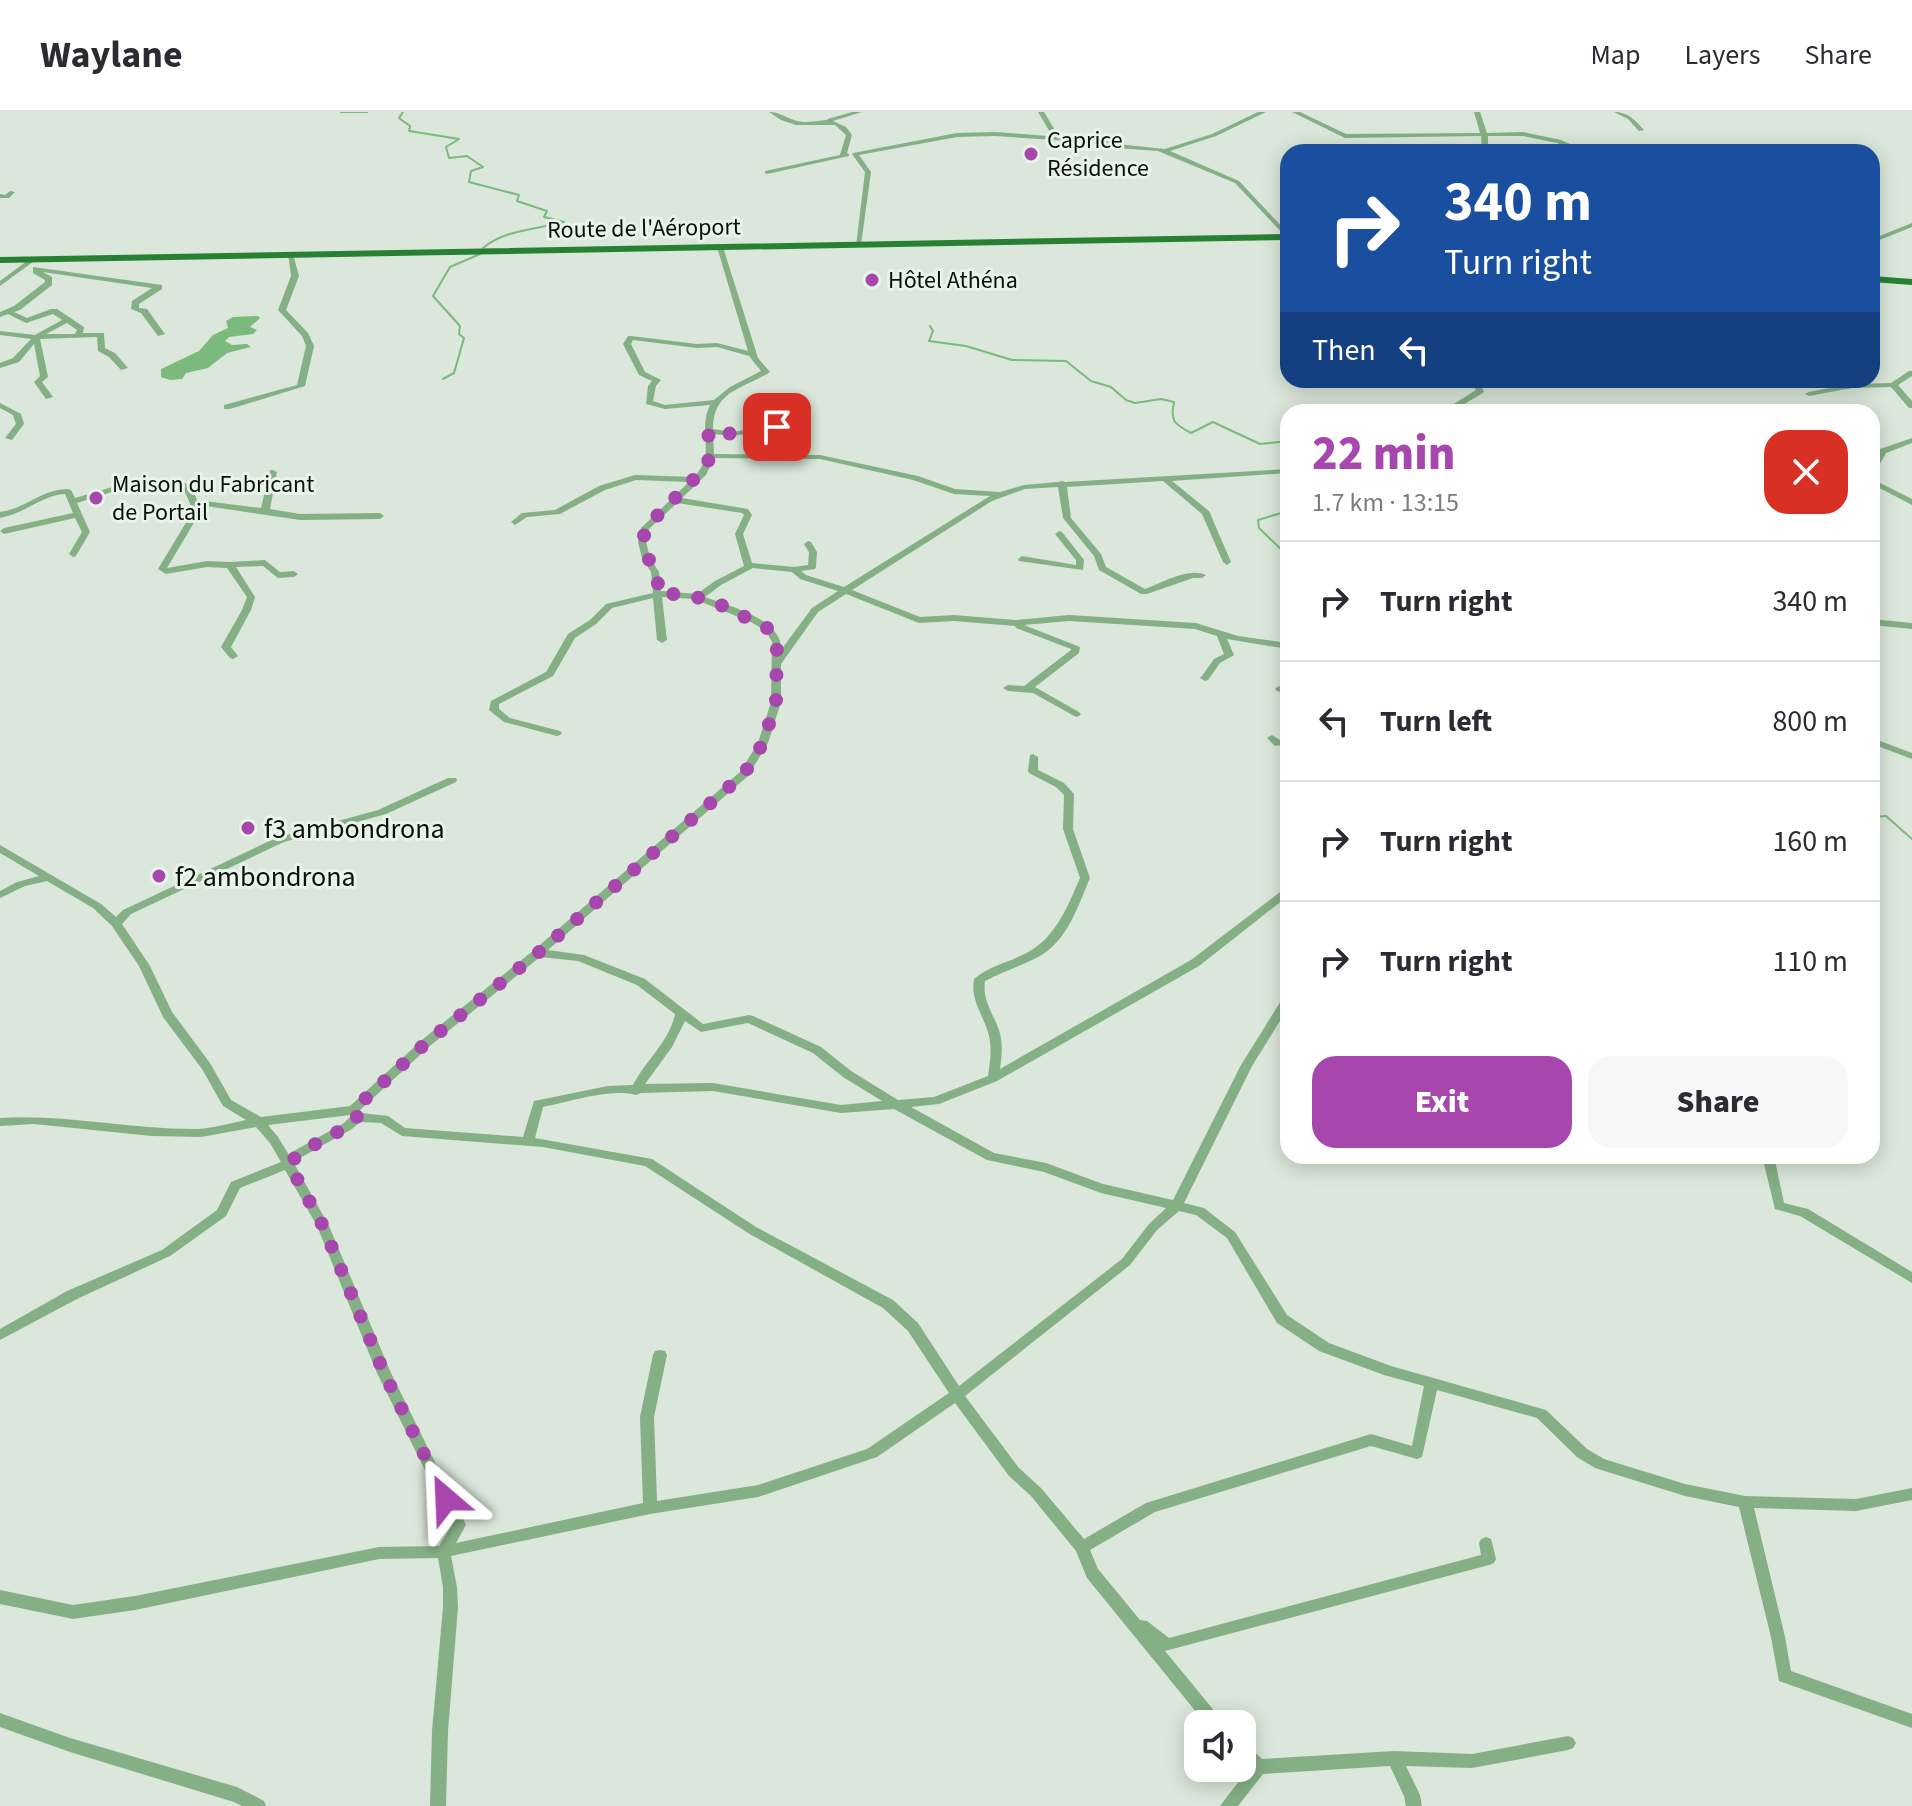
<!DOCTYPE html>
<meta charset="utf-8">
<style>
:root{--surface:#fff;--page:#f7f7f7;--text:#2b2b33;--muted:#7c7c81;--line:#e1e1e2;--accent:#a746ad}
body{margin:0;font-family:"Source Sans 3",sans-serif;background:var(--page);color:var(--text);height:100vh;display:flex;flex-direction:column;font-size:30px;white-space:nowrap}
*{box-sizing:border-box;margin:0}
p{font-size:26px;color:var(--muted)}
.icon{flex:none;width:44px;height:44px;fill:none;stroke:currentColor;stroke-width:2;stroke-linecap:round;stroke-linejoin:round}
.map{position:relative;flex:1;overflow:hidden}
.details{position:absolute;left:1280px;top:292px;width:600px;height:760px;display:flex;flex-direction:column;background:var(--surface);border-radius:24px;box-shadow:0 4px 20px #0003}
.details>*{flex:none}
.top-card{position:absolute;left:1280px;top:32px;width:600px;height:244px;border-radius:24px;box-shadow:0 4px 20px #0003;background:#1a4fa0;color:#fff;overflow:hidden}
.buttons{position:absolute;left:1184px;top:1598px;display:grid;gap:16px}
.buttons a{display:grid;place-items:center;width:72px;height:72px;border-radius:16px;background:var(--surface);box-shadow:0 4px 20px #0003;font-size:40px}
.pin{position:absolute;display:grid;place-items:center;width:68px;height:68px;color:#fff;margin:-34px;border-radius:16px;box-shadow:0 4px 12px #0006}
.me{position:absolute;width:88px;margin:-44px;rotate:334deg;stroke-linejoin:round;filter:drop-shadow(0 0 6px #0008)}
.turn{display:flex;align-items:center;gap:28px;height:168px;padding:0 32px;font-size:36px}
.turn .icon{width:104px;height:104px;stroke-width:2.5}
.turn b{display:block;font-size:56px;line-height:68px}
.then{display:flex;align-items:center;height:76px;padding:0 32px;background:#0003;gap:16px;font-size:30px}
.round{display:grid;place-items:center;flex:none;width:84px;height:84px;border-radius:24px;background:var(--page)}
.headline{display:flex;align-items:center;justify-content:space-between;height:136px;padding:0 32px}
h1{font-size:48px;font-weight:800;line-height:60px;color:var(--accent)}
.primary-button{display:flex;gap:16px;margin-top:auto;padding:16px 32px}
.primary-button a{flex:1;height:92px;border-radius:24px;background:var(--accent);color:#fff;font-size:32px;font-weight:800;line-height:92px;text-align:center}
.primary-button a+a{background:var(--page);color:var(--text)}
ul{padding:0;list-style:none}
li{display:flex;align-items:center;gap:24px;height:120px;padding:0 32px;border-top:2px solid var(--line)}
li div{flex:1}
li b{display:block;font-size:30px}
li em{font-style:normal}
header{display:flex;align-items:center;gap:48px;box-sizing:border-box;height:112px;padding:0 40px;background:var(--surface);border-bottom:2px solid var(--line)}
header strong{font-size:38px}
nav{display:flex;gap:44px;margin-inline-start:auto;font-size:28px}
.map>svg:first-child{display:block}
</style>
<header>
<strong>Waylane</strong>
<nav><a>Map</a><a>Layers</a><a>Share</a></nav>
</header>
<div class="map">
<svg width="1912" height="1694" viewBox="0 0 1912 1694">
<rect width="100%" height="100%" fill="#dae7da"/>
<path fill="#7bb97c" d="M258,204L260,206L250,215L257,218L253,222L229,225L225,229L232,233L247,232L251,235L227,241L208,256L186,261L182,267L170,268L161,265V257L199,239L213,223L228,216L226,209L233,205Z"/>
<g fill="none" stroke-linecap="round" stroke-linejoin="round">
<path stroke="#7bb97c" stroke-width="2" d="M341,0H367
M403,0L399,6L410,14L409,19L459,27L446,35L449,46L467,44L483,55L471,59L469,70L519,83L517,89L547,99L544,105L564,110C538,117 504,118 483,136
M930,214L933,219L929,229L966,234L1012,248L1066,249L1091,269L1111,275L1126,288L1135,291L1161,287L1174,290C1170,309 1174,312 1191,321L1213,310L1260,332L1288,329
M443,267L454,261L464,226L459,222L460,214L433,184L450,155L480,142
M1288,399L1258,408L1259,416L1288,444
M1872,705L1886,704L1912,727"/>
<path fill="#85af85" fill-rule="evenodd" d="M769,0C779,0 785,5 794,8C805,12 816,9 827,8L828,7L852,0H862L833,9L846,15L852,23L847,41L849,42V44L767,62L765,61V59L840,43L846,23L835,13H796L781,8Z
M1038,0H1044L1056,20L1054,24L1100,27L1117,32L1165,37L1212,22L1258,0H1266L1216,24L1170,39L1239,69L1288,121V127L1235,71L1158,39L1117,36L1100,31L995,24L957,25L859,43L871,60L861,133L856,134L865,60L852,42L853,41L957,21L995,20L1048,24L1050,20Z
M1292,0H1300L1346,22L1480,21L1474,0H1480L1487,21L1523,20L1561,28L1577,35L1622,38L1625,40L1576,39L1557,31L1523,24H1488V40H1482L1481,24L1345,26Z
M1614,0C1628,0 1635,8 1644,18L1639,19L1628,7Z
M10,79L15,80L9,86H0V82L5,83Z
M1912,111V115L1872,131V127Z
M720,133L723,135L758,246L770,260C744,277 713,278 713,317L733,320L777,313L781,315L777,317L733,324L713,322L714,342L820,343L918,364L955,377L1000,380L1024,373L1058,370L1062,369L1065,370L1288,357V361L1172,369L1209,399L1231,450L1227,453L1223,450L1202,402L1163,369L1067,375L1071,406L1101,442L1106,455L1145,477C1163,470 1189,455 1206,463L1202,466H1193L1147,482H1141L1099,458L1094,444L1063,406L1058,375L1025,377L992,389L852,478L920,505L954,503L1015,508L1069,503L1196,511L1238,524L1288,531V537L1227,527L1234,543L1220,551L1208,568L1205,569L1200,566L1202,564L1214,547L1224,542L1217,524L1195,517L1069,509L1024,513L1080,535L1079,541L1035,575L1079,600L1081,602L1079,604L1076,605L1033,581L1008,579L1003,576L1008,573L1024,574L1071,538V537L1016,516L1015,514L954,509L919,511L846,482L818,500L781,552V590L768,631L748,664L548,838L584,843L645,867L703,912L749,903L753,904L821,935L851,959L898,988L934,985L988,964C990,950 992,937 989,924C984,903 970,889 974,867C986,856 1005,851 1020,844C1054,830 1066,798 1080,766L1063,717L1064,683L1056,675L1029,661L1028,659L1030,643L1033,642L1038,645V658L1064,671L1074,682L1073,717L1090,766C1078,794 1067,830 1038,845C1021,854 1002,860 985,869C982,888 993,901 999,918C1003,931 1002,943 1000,957L1191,848L1284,777L1288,776V784L1199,854L997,969L939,992L911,995L994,1041L1046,1051L1103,1072L1173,1088L1241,953L1284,884L1288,883V896L1252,954L1184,1091L1204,1096L1235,1120L1287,1203L1329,1231L1391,1254L1546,1298L1587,1337L1604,1347L1685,1372L1745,1384L1856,1387L1912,1376V1388L1856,1399L1754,1396L1785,1525L1791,1559L1912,1602V1616L1779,1569L1771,1525L1739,1395L1685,1384L1595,1356L1577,1345L1537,1306L1437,1278L1422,1345L1417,1347L1371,1334L1155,1400L1090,1438L1098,1457L1140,1508L1147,1509L1169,1526L1481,1443L1479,1431L1481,1427L1486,1425L1491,1427L1496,1447L1494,1451L1489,1453L1165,1539L1221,1607L1224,1612H1206L1087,1466L1076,1439L1031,1384L1009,1364L955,1291L877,1345L758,1385L650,1402L451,1444L457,1475L458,1495L448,1619L446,1694H430L432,1619L443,1495V1475L438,1446L379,1447L135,1498L73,1507L0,1492V1478L73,1493L135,1484L379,1435L439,1434L452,1413L377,1261L317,1114L285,1058L240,1076L226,1104L170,1144L77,1187L0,1228V1217L67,1179L162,1138L217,1098L231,1070L281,1050L270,1031L256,1015L201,1025L152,1024L34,1012L0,1014V1006C67,1002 131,1018 198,1017C214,1016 231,1011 246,1008L223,994L202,957L163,905L139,854L112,814L93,796L47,769L25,774L0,786V779L17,770L39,764L0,741V733L101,792L116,805L123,798L276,726L378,698L448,666H456L457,668L456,670L386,702L284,730L131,802L122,812L150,854L172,900L210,951L231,988L261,1005L350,994L423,927L534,838L740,660L758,631L771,590L772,530L766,519L751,510L694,487L662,485L667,528L662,531L657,528L653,486L612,496L596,512L575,526L553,564L499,592V597L510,606L560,619L562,621L560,623L557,624L504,610L489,598L491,589L546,560L568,522L590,508L606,492L653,481L651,460L642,446L638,430L641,416L689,370L636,368L605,378L560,402L527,405L515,413L511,410L522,401L555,398L599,374L635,363L694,365C717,341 697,320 710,293L665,297L646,292L648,274L652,269L639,263L623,232L628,224H631L697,232L717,231L748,239L717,135ZM633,228L697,236L717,235L749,244L761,259L730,275L714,288L665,293L653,289L656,274L661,268L645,260L631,232ZM714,346L820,347L913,368L954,382L990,384L844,475L806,463L801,459L815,457L816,455L817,440L811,430L808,429L804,432L809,440L808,453L794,455L752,451L743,422L752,403L748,397L682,386L706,363ZM677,391L742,401L744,403L735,422L744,454L715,469L697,482L661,479L659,460L650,446L646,430L649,417ZM753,456L792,460L800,467L838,479L812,496L781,538C783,507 729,494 705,485L721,473ZM540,845L578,849L637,873L675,902C669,930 646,948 633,973L608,974L534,989L523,1025L405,1016L388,1004L361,1001L359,999L431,933ZM685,909L701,920L748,911L813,941L843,965L882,989L841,993L713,971L645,972L672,935ZM713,979L841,1001L894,997L987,1048L1044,1060L1101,1081L1166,1096L1149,1112L1122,1147L959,1274L918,1211L893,1188L756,1115L652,1047L535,1026L543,995C569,990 611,976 636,983L641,981ZM350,1003L351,1004L344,1011L292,1040L289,1043L278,1025L268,1013ZM360,1010L381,1011L402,1024L543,1035L645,1054L748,1121L883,1196L908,1219L949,1281L867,1337L758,1373L657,1389L654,1305L667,1243L665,1239L660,1238L655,1239L653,1243L640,1305L643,1391L456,1431L466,1413L391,1261L329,1114L295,1053L300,1046L352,1017ZM1179,1099L1196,1103L1227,1126L1277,1211L1319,1239L1384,1263L1424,1274L1412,1334L1371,1322L1146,1391L1084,1427L1041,1376L1019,1356L965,1284L1130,1153L1157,1118Z
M288,141L293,142L299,164L286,198L308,221L314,234L305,274L230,297H224V293L297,273L306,234L302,224L278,198L291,164Z
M31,146L37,147L0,174V169Z
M33,155L162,173V177L139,192V196L147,197L165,222L158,224L141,201L131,197L132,189L152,176L43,160L52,165V173L20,198L14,200L27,206L51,197H57L84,215L83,221H104L105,236L115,241L128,256L121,258L109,245L98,239L97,225L40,227L48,265L42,270L53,285L46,287L34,270L40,264L34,232L19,250L0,256V251L13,246L31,227L0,223V219L35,223L62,208L53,202L26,211L8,202L0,205V200L14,194L45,170V168L33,161ZM67,211L77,218L75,222H46Z
M1909,259H1912V264L1898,273L1912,289V296H1909L1891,275L1852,276L1809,284L1805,282L1809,280L1845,273L1837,268H1847L1853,272L1891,271Z
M1468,268H1476L1484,279L1483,281L1451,300H1441L1476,278Z
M0,291L21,302L24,312L12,328L5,326L16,312L13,303L0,296Z
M1912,326V331L1886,341L1876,359L1872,361V352L1880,337Z
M270,358H273L277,360L270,397L300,402L380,401L384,404L380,407L300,408L199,393L201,399L167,456L207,449L230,450L265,448L280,460L294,459L298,462L294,465L278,466L263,454L236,455L255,485L251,498L231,535L238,544L233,547L230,546L221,535L242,498L247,485L227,456L207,455L166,462L158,457L193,399L186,382L178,373H134L77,391L90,420L76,444L73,445L69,442L82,420L75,406L4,422L0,419L4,416L73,401L65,382C42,383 24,402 0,406V400C25,397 42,377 68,377L71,378L75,386L133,369L180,368C188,371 194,380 197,388L261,396Z
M1872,367L1912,387V393L1872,372Z
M1059,419L1062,420L1084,448L1083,458L1019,449L1018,447L1022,444L1076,453V448L1055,422Z
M1872,507L1912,511V517L1872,513Z
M1280,574L1288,576V582L1277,579L1275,577L1277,575Z
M1272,623L1280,628L1288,626V632L1275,634L1267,626Z
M1872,626L1912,641V647L1872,632Z
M1762,1044H1774L1784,1091L1808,1097L1912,1160V1171L1800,1104L1775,1097Z
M0,1601L70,1626L237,1675L264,1689L266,1694H242L234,1690L70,1640L0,1615Z
M1568,1624L1573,1626L1576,1631L1573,1636L1568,1638L1472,1656L1406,1654L1420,1683L1422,1694H1406L1404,1684L1390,1654L1263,1662L1238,1694H1220L1249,1656L1242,1649V1631L1247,1633L1262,1647L1394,1639L1472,1642Z"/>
<path fill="#288032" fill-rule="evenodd" d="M1288,122V128L0,151V145Z
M1872,164L1912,167V173L1872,170Z"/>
</g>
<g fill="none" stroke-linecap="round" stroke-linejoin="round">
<path stroke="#a746ad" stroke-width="14" stroke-dasharray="0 25.2" d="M446,1387L384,1261L323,1114L289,1052C308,1030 337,1026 357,1005L353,998L427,930L538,841L744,662L763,631L776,590L777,530L769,517L715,490L684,482H659C658,474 658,463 653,455C645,441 642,434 645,416L707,354C711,342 707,332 709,319L733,322L777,315"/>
</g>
<g fill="#a746ad" stroke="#e7f4e7" stroke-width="3">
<circle cx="1031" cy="42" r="8"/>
<circle cx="872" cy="168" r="8"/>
<circle cx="96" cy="386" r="8"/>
<circle cx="248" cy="716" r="8"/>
<circle cx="159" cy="764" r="8"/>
</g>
<g text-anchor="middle" stroke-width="6" stroke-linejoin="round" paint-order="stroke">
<g font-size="24" fill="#0c100c" stroke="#e7f4e7" text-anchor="start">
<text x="1047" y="36">Caprice<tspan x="1047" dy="28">Résidence</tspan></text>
<text x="888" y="176">Hôtel Athéna</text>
<text x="112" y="380">Maison du Fabricant<tspan x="112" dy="28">de Portail</tspan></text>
</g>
<g font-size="24" fill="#0c100c" stroke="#e7f4e7">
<text transform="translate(644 116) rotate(-1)" y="8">Route de l'Aéroport</text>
</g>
<g font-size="28" fill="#0c100c" stroke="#e7f4e7" text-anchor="start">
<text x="264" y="726">f3 ambondrona</text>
<text x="175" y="774">f2 ambondrona</text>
</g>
</g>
</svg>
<div class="buttons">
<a><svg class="icon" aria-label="sound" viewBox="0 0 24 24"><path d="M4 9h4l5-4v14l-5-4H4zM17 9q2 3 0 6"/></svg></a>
</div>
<div class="pin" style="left:777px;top:315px;background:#d93025"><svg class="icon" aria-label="arrive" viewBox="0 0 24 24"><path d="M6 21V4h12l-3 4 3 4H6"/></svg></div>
<svg class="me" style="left:446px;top:1387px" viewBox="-20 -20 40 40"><path d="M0-17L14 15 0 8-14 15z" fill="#a746ad" stroke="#fff" stroke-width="4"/></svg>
<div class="top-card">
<div class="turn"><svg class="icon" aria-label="right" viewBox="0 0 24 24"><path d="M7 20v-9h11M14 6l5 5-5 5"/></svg><div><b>340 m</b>Turn right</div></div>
<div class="then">Then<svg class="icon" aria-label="left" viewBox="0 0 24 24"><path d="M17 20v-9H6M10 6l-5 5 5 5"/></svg></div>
</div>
<section class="details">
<div class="headline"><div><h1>22 min</h1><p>1.7 km · 13:15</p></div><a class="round" style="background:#d93025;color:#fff"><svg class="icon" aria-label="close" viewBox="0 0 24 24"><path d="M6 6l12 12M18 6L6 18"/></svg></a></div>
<ul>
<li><svg class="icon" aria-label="right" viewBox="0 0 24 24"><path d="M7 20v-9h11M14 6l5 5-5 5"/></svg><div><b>Turn right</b></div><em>340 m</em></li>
<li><svg class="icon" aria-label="left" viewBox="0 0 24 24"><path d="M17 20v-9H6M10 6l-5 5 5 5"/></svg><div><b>Turn left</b></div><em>800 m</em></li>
<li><svg class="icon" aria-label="right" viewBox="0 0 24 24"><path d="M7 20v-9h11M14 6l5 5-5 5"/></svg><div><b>Turn right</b></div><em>160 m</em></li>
<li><svg class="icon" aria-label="right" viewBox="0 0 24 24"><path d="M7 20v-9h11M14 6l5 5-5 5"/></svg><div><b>Turn right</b></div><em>110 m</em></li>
</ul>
<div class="primary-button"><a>Exit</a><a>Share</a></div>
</section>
</div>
